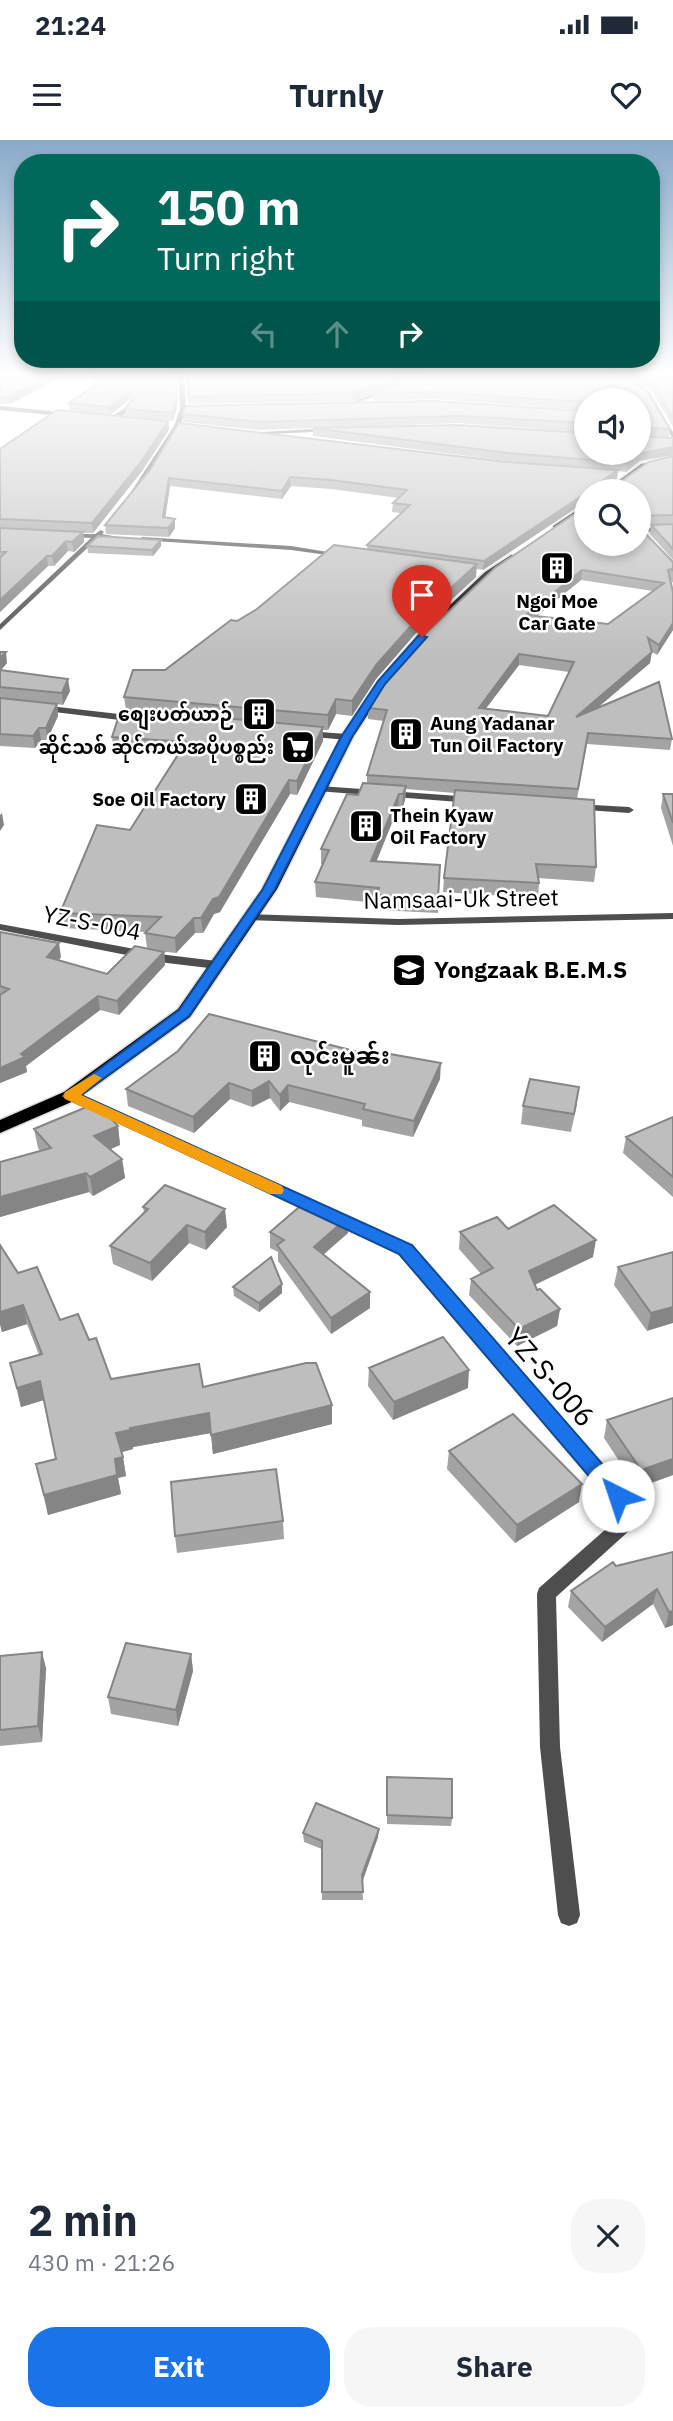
<!DOCTYPE html>
<meta charset="utf-8">
<style>
:root{--surface:#fff;--page:#f6f6f7;--text:#1f2937;--muted:#747a83;--accent:#1a73e8}
body{margin:0;font-family:"IBM Plex Sans","Noto Sans Myanmar",sans-serif;background:var(--page);color:var(--text);height:100vh;display:flex;flex-direction:column;font-size:26px;white-space:nowrap}
*{box-sizing:border-box;margin:0}
p{font-size:23px;color:var(--muted)}
.icon{flex:none;width:38px;height:38px;fill:none;stroke:currentColor;stroke-width:2;stroke-linecap:round;stroke-linejoin:round}
.map{position:relative;height:2036px;overflow:hidden}
.panel{display:flex;flex-direction:column;background:var(--surface);flex:1}
.panel>*{flex:none}
.guide{position:absolute;left:14px;top:14px;width:646px;height:214px;border-radius:28px;box-shadow:0 4px 10px #0003;background:#00695c;color:#fff;overflow:hidden}
.fabs{position:absolute;left:574px;top:248px;display:grid;gap:14px}
.fabs a{display:grid;place-items:center;width:77px;height:77px;border-radius:50%;background:var(--surface);box-shadow:0 4px 10px #0003;font-size:35px}
.pin{position:absolute;display:grid;place-items:center;width:60px;height:60px;color:#fff;margin:-72px -30px;border-radius:50% 50% 50% 0;rotate:-45deg;box-shadow:0 0 7px #0007}
.pin .icon{rotate:45deg}
.me{position:absolute;width:77px;margin:-38px;rotate:319deg;stroke-linejoin:round;filter:drop-shadow(0 0 5px #0008)}
.turn{display:flex;align-items:center;gap:24px;height:147px;padding:0 28px;font-size:32px}
.turn .icon{width:91px;height:91px;stroke-width:2.5}
.turn b{display:block;font-size:49px;line-height:60px}
.lanes{display:flex;align-items:center;height:66px;padding:0 28px;background:#0003;justify-content:center;gap:35px;direction:ltr}
.lanes .off{opacity:.35}
.round{display:grid;place-items:center;flex:none;width:74px;height:74px;border-radius:28px;background:var(--page)}
.head{display:flex;align-items:center;justify-content:space-between;height:119px;padding:0 28px}
h1{font-size:42px;font-weight:700;line-height:52px}
.primary-button{display:flex;gap:14px;margin-top:auto;padding:14px 28px}
.primary-button a{flex:1;height:80px;border-radius:28px;background:var(--accent);color:#fff;font-size:28px;font-weight:700;line-height:80px;text-align:center}
.primary-button a+a{background:var(--page);color:var(--text)}
.status{display:flex;justify-content:space-between;align-items:center;height:49px;padding:0 35px;background:var(--surface);direction:ltr}
.status svg{height:19px;fill:currentColor}
header{display:flex;justify-content:space-between;align-items:center;height:91px;padding:0 28px;background:var(--surface);font-size:32px;font-weight:700}
.map>svg:first-child{display:block}
</style>
<div class="status"><b>21:24</b><svg viewBox="0 0 49 12"><path d="M0 12V9h3v3zM5 12V6h3v6zM10 12V3h3v9zM15 12V0h3v12zM26 1h20v11H26zM47 4h2v5h-2z"/></svg></div>
<header><svg class="icon" aria-label="menu" viewBox="0 0 24 24"><path d="M4 6h16M4 12h16M4 18h16"/></svg>Turnly<svg class="icon" aria-label="heart" viewBox="0 0 24 24"><path d="M12 20l-8-8c-3-5 5-10 8-4 3-6 11-1 8 4z"/></svg></header>
<div class="map">
<svg width="673" height="2036" viewBox="0 0 673 2036">
<rect width="100%" height="100%" fill="#fff"/>
<g fill="none" stroke-linecap="round" stroke-linejoin="round">
<g stroke="#dbdbdb" stroke-width="3">
<path id="trunk" d="M673,317V321L647,328L613,352H603L641,324Z
M586,364V371L559,390H553V386Z
M511,415L519,417L493,436L426,499L387,545L353,597L277,749L190,877L76,960L0,993V980L64,952L178,869L262,749L341,597L378,541L418,495L485,432Z"/>
</g>
<path fill="#4e4e4e" fill-rule="evenodd" d="M178,234H184L186,269L180,286L135,352H131L174,286L180,269Z
M603,234H610L649,251L673,292V299L645,253Z
M389,249L394,250L362,261L358,265L353,264L358,259Z
M128,263L133,264C131,272 118,280 110,280V278L126,267Z
M330,288L332,291L250,295L247,293Z
M673,387V391L639,392V388Z
M101,390L104,392L102,394L118,397L115,399L98,398L0,490V484L91,398L65,397L63,394H95Z
M142,397L291,406L346,415L342,417L291,410L140,400Z
M41,565L136,576L140,579L136,582L38,570L37,568Z
M306,591L347,594L352,597L347,600L303,596L301,594Z
M320,646L472,657L477,660L472,663L317,651V647Z
M576,664L629,667L634,670L629,673L572,669L571,667Z
M673,773V779L398,785L250,780L244,777L250,774L398,779Z
M0,784L167,815L217,821L223,825L217,829L167,823L0,790Z
M70,952L410,1106L641,1370L644,1375L641,1380L556,1457L560,1607L580,1775L577,1783L569,1786L561,1783L558,1775L540,1607L537,1454L539,1448L623,1374L400,1114L65,959L63,956L65,953Z"/>
<path fill="#4e4e4e" fill-rule="evenodd" d="M0,266L71,273L74,275L71,277L0,270Z"/>
<use href="#trunk" fill="#000" fill-rule="evenodd"/>
</g>
<path fill="#a3a3a3" fill-rule="evenodd" d="M0,234H68L10,264H0Z
M89,234H175L177,267L173,281L126,276V269L131,262L129,260L110,275L70,271L69,263L95,245Z
M187,234H422L353,261L188,264Z
M612,234L670,289L669,297L639,295L673,315L640,321L626,332L618,331L617,339L607,346L616,345L673,316V420L650,394L651,385H660L639,386L586,352V362H585L483,430L476,429V437L416,493L376,539L352,576L336,574L328,590H323V601L297,655L290,654L220,772L214,774L203,793H195L176,813L159,811L164,812L165,825L119,875L100,870L26,926L27,932L0,943V792L61,817L59,820L107,834L147,808L145,793L147,792L62,788L60,773L130,690L178,615L114,611L112,597L126,570L124,557L237,481L367,410V405L401,373L392,372L393,363L399,358L331,349L291,346L282,359L170,346L165,378L175,388L169,397L106,394L105,385L150,330L507,322L562,326L507,321L313,296V288L259,290L183,282V274L586,271V292L458,283L317,288L639,313L586,261V270L432,259L374,261V253Z
M617,234H669L673,237V287L651,250Z
M168,281L169,290L142,331L93,393H83L84,402L74,412L68,411L54,426H48L0,472V309Z
M586,365V404L673,422V443L670,439L673,452V490L657,515L651,511L650,523L598,567L672,599L670,610L587,604L577,659L596,727L594,742L538,738L539,743L538,758L443,752L444,738L455,653L406,649L405,660L402,669L398,668L376,721L440,725L438,773L377,770V763L316,757L315,742L323,724H321V709L367,643V635L384,581L368,579V568L583,376V368ZM581,440L653,451L608,484L537,476ZM519,525L569,532L548,576L486,568Z
M161,400V406L153,416L88,413L87,406Z
M0,512L7,523L1,530L70,551L63,565L57,564L58,576L47,600H41L35,608L0,606Z
M663,654H673V706L661,668Z
M178,911L440,939L413,997L362,986V980L289,962L280,971L270,958L252,967L230,959L194,993L128,966L126,949Z
M577,964L571,992L521,984L523,966Z
M673,977V1057L623,1013L626,997Z
M118,986L120,1005L110,1009L122,1019L125,1038L93,1056L89,1052L0,1077V1022L40,1011L38,1008L34,989Z
M143,1067L227,1087L206,1110L189,1103L152,1141L113,1124L110,1106L144,1073Z
M321,1071L348,1077V1093L323,1114L370,1152V1168L331,1194L278,1121V1112L270,1108V1092Z
M508,1089L593,1117L535,1145L537,1150L560,1169L557,1186L517,1206L469,1155L471,1139L481,1134L459,1109L460,1092Z
M0,1105L18,1133L60,1180L89,1200L111,1239L203,1247L332,1265V1284L213,1314L211,1293L133,1307V1309L122,1312L126,1336L118,1338L121,1354L48,1375L36,1324L56,1319L44,1260L21,1267L10,1223L39,1215L27,1184L2,1192L0,1184Z
M673,1112L647,1191L614,1145L618,1127Z
M233,1147L282,1153L259,1172L234,1156Z
M369,1228L468,1248L393,1280L368,1246Z
M673,1258V1335L637,1348L604,1298L607,1280Z
M449,1311L579,1362L515,1403L447,1329Z
M283,1381L284,1399L177,1413L175,1396Z
M673,1412V1485L665,1488L653,1464L602,1502L568,1467L571,1451L616,1426Z
M191,1514L193,1531L178,1586L111,1574L108,1557Z
M0,1516L46,1528L42,1602L0,1606Z
M387,1637L452,1678L451,1686L387,1684Z
M303,1693L378,1697L362,1742L363,1760H322V1709L304,1702Z"/>
<path fill="#858585" d="M53,234H68L10,264L9,257Z
M404,234H422L353,261V253Z
M128,253L129,260L110,275L109,267Z
M177,259V267L173,281L172,273Z
M168,281L169,290L142,331L93,393L92,383Z
M673,307V315L640,321L626,332L627,323L642,313Z
M618,330L617,339L601,350L602,341Z
M290,337L291,346L282,359V351Z
M169,338L170,346L164,386L163,377Z
M585,353V362L483,430L484,421Z
M175,379V388L169,397L168,388Z
M83,392L84,402L74,412L72,402Z
M161,400V406L153,416L152,410Z
M66,401L68,411L54,426L52,416Z
M47,416L48,426L0,472V460Z
M477,424L476,437L416,493L376,539L352,576V561L376,525L417,479Z
M582,430L581,440L526,485V475Z
M673,483V490L657,515L659,505Z
M6,512L7,523L0,531V518Z
M652,512L650,523L574,588L576,577Z
M519,514V525L478,579L479,568Z
M68,539L70,551L63,565L62,553Z
M336,559V574L328,590V575Z
M57,564L58,576L47,600L46,588Z
M323,587V601L297,655V641Z
M39,588L41,600L35,608L33,596Z
M289,640L290,654L220,772L214,774L203,793L201,778Z
M406,646L405,660L402,669L403,654Z
M399,654L398,668L371,735V721Z
M2,673L4,685L0,691V675Z
M194,778L195,793L176,813L175,798Z
M59,803L61,817L50,830L47,817Z
M164,812L165,825L119,875L117,861Z
M98,856L100,870L26,926L27,932L0,943V928L21,914Z
M441,923L440,939L413,997L414,981Z
M269,941L270,958L252,967V951Z
M229,943L230,959L194,993L193,977Z
M288,945L289,962L280,971V955Z
M118,986L120,1005L97,1015L94,996Z
M122,1019L125,1038L93,1056L90,1037Z
M86,1033L89,1052L0,1077V1057Z
M225,1069L227,1087L206,1110L205,1092Z
M348,1077V1093L314,1123V1107Z
M187,1085L189,1103L152,1141L150,1123Z
M596,1100L593,1117L527,1148L529,1131Z
M282,1144V1153L259,1172V1163Z
M370,1152V1168L331,1194V1178Z
M23,1165L27,1184L2,1192L0,1184V1172Z
M673,1167V1183L647,1191L651,1173Z
M560,1169L557,1186L517,1206L519,1189Z
M469,1230L468,1248L393,1280L394,1262Z
M40,1241L44,1260L21,1267L17,1248Z
M332,1265V1284L213,1314L211,1295Z
M209,1273L211,1293L133,1307V1309L119,1313L116,1293L130,1288Z
M123,1317L126,1336L118,1338L121,1354L48,1375L44,1355L115,1319Z
M673,1319V1335L637,1348L641,1330Z
M582,1344L579,1362L515,1403L517,1385Z
M657,1449L653,1464L602,1502L605,1487Z
M673,1471V1485L665,1488L669,1472Z
M42,1512L46,1528L42,1602L38,1586Z
M191,1514L193,1531L178,1586L176,1570Z
M379,1689L378,1697L362,1743V1735Z"/>
<path fill="#bebebe" stroke="#858585" stroke-width="2" fill-rule="evenodd" d="M0,234H53L9,257H0Z
M92,234H175L177,259L172,273L126,269L135,257L128,253L109,267L69,263L98,243Z
M187,234H404L353,253L188,257Z
M425,234H612L644,248L670,289L640,287L639,293V261H586V262L432,252L374,253Z
M634,234H669L673,237V278L652,242Z
M432,261L586,271V283L459,276L259,282L183,274L186,266Z
M57,270L168,281L141,322L92,383L0,379V309Z
M179,283L507,322L618,330L602,341L604,346L616,345L649,322L673,316V375L640,376L639,378V352H586V353L484,421L367,405L410,365L393,363L407,350L331,340L290,337L282,351L169,338L163,377L175,379L168,388L105,385L150,330Z
M458,285L586,293V313H639V296L673,298V307L642,313L627,323L508,313L313,288Z
M573,375L586,377V404H639V387L673,422V431L672,429L668,430L673,452V483L659,505L648,498L652,512L576,577L659,542L672,599L588,593L578,649L367,635L387,570L368,568L389,536L428,491L495,428ZM582,430L664,443L608,484L526,475ZM519,514L574,522L548,576L479,568Z
M673,384V409L651,385Z
M0,388L83,392L72,402L66,401L52,416H47L0,460V418L6,412H0Z
M98,396L161,400L152,410L87,406Z
M334,405L477,424L417,479L376,525L352,561L336,559L328,575L124,557L133,530H165L231,480L237,481L257,469Z
M0,512H6L0,518Z
M0,530L68,539L62,553L0,547Z
M0,558L57,564L46,588H39L33,596L0,594Z
M121,569L323,587L297,641L289,640L219,757L213,759L201,778H194L175,798L145,793L161,777L60,773L97,685L130,690L186,602L112,597Z
M363,643L406,646L403,654H399L371,721L440,725L438,758L377,755L379,748L315,742L329,710L321,709L347,654L358,655Z
M455,650L594,660L596,727L536,724L539,743L444,738Z
M663,654H673V683Z
M0,792L59,803L47,817L107,834L135,806L164,812L117,861L98,856L21,914L25,917L0,928V855L9,849L0,846Z
M209,874L382,918L384,913L441,923L414,981L363,969L365,964L288,945L280,955L269,941L252,951L229,943L193,977L126,949L178,911Z
M530,939L579,947L574,974L523,966Z
M96,963L118,986L94,996L122,1019L90,1037L86,1033L0,1057V1022L51,1008L34,989Z
M673,977V1037L626,997Z
M165,1045L225,1069L205,1092L187,1085L150,1123L110,1106L148,1069L143,1067Z
M305,1062L321,1071L326,1067L348,1077L314,1107L370,1152L331,1178L277,1105L284,1100L270,1092Z
M554,1065L596,1100L529,1131L537,1150L540,1149L560,1169L519,1189L471,1139L493,1128L460,1092L497,1077L508,1089Z
M0,1105L18,1133L37,1127L60,1180L78,1174L89,1200L96,1198L111,1239L199,1224L203,1247L306,1223H316L332,1265L211,1295L209,1273L130,1288V1290L116,1293L123,1317L115,1319L117,1335L44,1355L36,1324L56,1319L40,1241L17,1248L10,1223L42,1214L23,1165L0,1172Z
M673,1112V1167L651,1173L618,1127Z
M271,1117L282,1144L259,1163L233,1147Z
M443,1197L469,1230L394,1262L369,1228Z
M673,1258V1319L641,1330L607,1280Z
M513,1274L582,1344L517,1385L449,1311Z
M276,1329L283,1381L175,1396L171,1342Z
M673,1412V1471L669,1472L657,1449L605,1487L571,1451L613,1422L616,1426Z
M126,1503L191,1514L176,1570L108,1557Z
M42,1512L38,1586L0,1590V1516Z
M387,1637L452,1639V1678L387,1675Z
M316,1663L379,1689L362,1735L363,1752H322V1701L303,1693Z"/>
<linearGradient id="sky" x2="0" y2="1"><stop stop-color="#89aaca"/><stop offset="0.45" stop-color="#fff"/><stop offset="1" stop-color="#fff" stop-opacity="0"/></linearGradient>
<rect width="673" height="519" fill="url(#sky)"/>
<path fill="#1a73e8" stroke="#114b97" stroke-width="2" d="M419,495L427,497L385,544L352,597L275,749L189,876L81,955L412,1105L625,1350L628,1356L625,1362L618,1364L611,1362L399,1114L63,956L179,870L263,749L341,597L378,541Z"/>
<path fill="#f59e0b" d="M94,934L102,938L81,955L282,1046L284,1050L282,1054H270L65,959L63,956L65,952Z"/>
<defs>
<g id="building-square" transform="scale(1.75)"><rect x="-9" y="-9" width="18" height="18" rx="4" fill="#000" stroke="#fff"/><path d="M-4-6H4V6H1V3H-1V6H-4ZM-2.5-4.3h1.7v1.8h-1.7ZM.8-4.3h1.7v1.8H.8ZM-2.5-1h1.7V.8h-1.7ZM.8-1h1.7V.8H.8Z" fill="#fff"/></g>
<g id="supermarket-square" transform="scale(1.75)"><rect x="-9" y="-9" width="18" height="18" rx="4" fill="#000" stroke="#fff"/><path d="M-6-5.5h2.5l.6 2H6L4.5 2H-2.5L-4.4-4H-6ZM-1.5 3.2a1.3 1.3 0 1 0 .1 0ZM3 3.2a1.3 1.3 0 1 0 .1 0Z" fill="#fff"/></g>
<g id="school-square" transform="scale(1.75)"><rect x="-9" y="-9" width="18" height="18" rx="4" fill="#000" stroke="#fff"/><path d="M0-5L7-2L0 1L-7-2ZM-4 1L0 2.5L4 1V4Q0 6-4 4Z" fill="#fff"/></g>
</defs>
<g fill-rule="evenodd">
<use href="#building-square" x="557" y="428"/>
<use href="#building-square" x="259" y="574"/>
<use href="#building-square" x="406" y="594"/>
<use href="#supermarket-square" x="298" y="607"/>
<use href="#building-square" x="251" y="659"/>
<use href="#building-square" x="366" y="686"/>
<use href="#school-square" x="409" y="830"/>
<use href="#building-square" x="265" y="916"/>
</g>
<g text-anchor="middle" stroke-width="5" stroke-linejoin="round" paint-order="stroke">
<g font-size="19" font-weight="bold" fill="#000" stroke="#fff" text-anchor="end">
<text x="557" y="468" text-anchor="middle">Ngoi Moe<tspan x="557" dy="22">Car Gate</tspan></text>
<text x="234" y="581">စျေးပတ်ယာဉ်</text>
<text x="430" y="590" text-anchor="start">Aung Yadanar<tspan x="430" dy="22">Tun Oil Factory</tspan></text>
<text x="274" y="614">ဆိုင်သစ် ဆိုင်ကယ်အပိုပစ္စည်း</text>
<text x="226" y="666">Soe Oil Factory</text>
<text x="390" y="682" text-anchor="start">Thein Kyaw<tspan x="390" dy="22">Oil Factory</tspan></text>
</g>
<g font-size="23" fill="#000" stroke="#fff">
<text transform="translate(461 759) rotate(-1)" y="8">Namsaai-Uk Street</text>
<text transform="translate(92 783) rotate(11)" y="8">YZ-S-004</text>
</g>
<g font-size="23" font-weight="bold" fill="#000" stroke="#fff" text-anchor="start">
<text x="434" y="838">Yongzaak B.E.M.S</text>
<text x="290" y="924">လုင်းမူၼ်း</text>
</g>
<g font-size="28" fill="#000" stroke="#fff">
<text transform="translate(550 1237) rotate(49)" y="10">YZ-S-006</text>
</g>
</g>
</svg>
<div class="fabs">
<a><svg class="icon" aria-label="sound" viewBox="0 0 24 24"><path d="M4 9h4l5-4v14l-5-4H4zM17 9q2 3 0 6"/></svg></a>
<a><svg class="icon" aria-label="search" viewBox="0 0 24 24"><circle cx="10" cy="10" r="6"/><path d="M15 15l6 6"/></svg></a>
</div>
<div class="pin" style="left:422px;top:497px;background:#d93025"><svg class="icon" aria-label="arrive" viewBox="0 0 24 24"><path d="M6 21V4h12l-3 4 3 4H6"/></svg></div>
<svg class="me" style="left:618px;top:1356px" viewBox="-20 -20 40 40"><circle r="19" fill="#fff"/><path d="M0-13L10 11 0 6-10 11z" fill="#1a73e8"/></svg>
<div class="guide">
<div class="turn"><svg class="icon" aria-label="right" viewBox="0 0 24 24"><path d="M7 20v-9h11M14 6l5 5-5 5"/></svg><div><b>150 m</b>Turn right</div></div>
<div class="lanes"><svg class="icon off" aria-label="left" viewBox="0 0 24 24"><path d="M17 20v-9H6M10 6l-5 5 5 5"/></svg><svg class="icon off" aria-label="ahead" viewBox="0 0 24 24"><path d="M12 20V5M6 11l6-6 6 6"/></svg><svg class="icon" aria-label="right" viewBox="0 0 24 24"><path d="M7 20v-9h11M14 6l5 5-5 5"/></svg></div>
</div>
</div>
<section class="panel">
<div class="head"><div><h1>2 min</h1><p>430 m · 21:26</p></div><a class="round"><svg class="icon" aria-label="close" viewBox="0 0 24 24"><path d="M6 6l12 12M18 6L6 18"/></svg></a></div>
<div class="primary-button"><a>Exit</a><a>Share</a></div>
</section>
